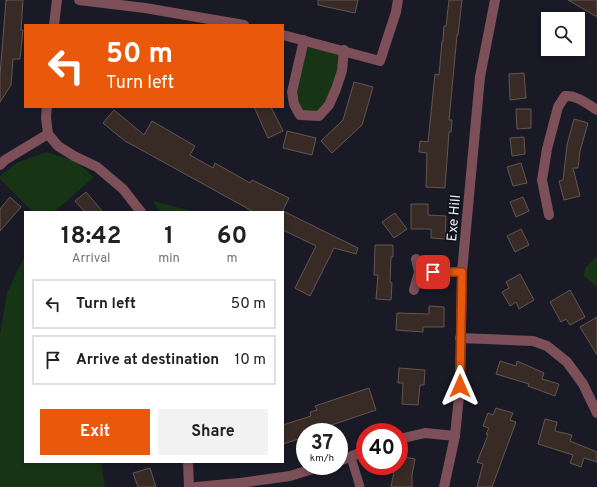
<!DOCTYPE html>
<style>
:root{--surface:#fff;--page:#f2f2f2;--text:#202124;--muted:#757577;--line:#e0e0e0;--accent:#ea580c}
body{margin:0;font-family:Overpass,sans-serif;background:var(--page);color:var(--text);height:100vh;display:flex;flex-direction:column;font-size:15px;white-space:nowrap}
*{box-sizing:border-box;margin:0}
p{font-size:13px;color:var(--muted)}
.icon{flex:none;width:22px;height:22px;fill:none;stroke:currentColor;stroke-width:2;stroke-linecap:round;stroke-linejoin:round}
.map{position:relative;flex:1;overflow:hidden}
.side{position:absolute;left:24px;top:211px;width:260px;height:252px;display:flex;flex-direction:column;background:var(--surface);border-radius:0px;box-shadow:0 2px 6px #0003}
.side>*{flex:none}
.guide{position:absolute;left:24px;top:24px;width:260px;height:84px;border-radius:0px;box-shadow:0 2px 6px #0003;background:#ea580c;color:#fff;overflow:hidden}
.fabs{position:absolute;left:541px;top:12px;display:grid;gap:8px}
.fabs a{display:grid;place-items:center;width:44px;height:44px;border-radius:0px;background:var(--surface);box-shadow:0 2px 6px #0003;font-size:20px}
.speed{position:absolute;left:296px;top:423px;display:flex;gap:8px;font-size:20px;font-weight:700;text-align:center}
.speed>*{display:grid;place-content:center;width:52px;height:52px;border-radius:50%;background:var(--surface);box-shadow:0 2px 6px #0003;line-height:1}
.speed small{font-size:10px;font-weight:400}
.speed .limit{border:6px solid #d22;background:#fff;color:#111}
.pin{position:absolute;display:grid;place-items:center;width:34px;height:34px;color:#fff;margin:-17px;border-radius:8px;box-shadow:0 2px 6px #0006}
.me{position:absolute;width:44px;margin:-22px;rotate:0deg;stroke-linejoin:round;filter:drop-shadow(0 0 3px #0008)}
.turn{display:flex;align-items:center;gap:14px;height:84px;padding:0 16px;font-size:18px}
.turn .icon{width:52px;height:52px;stroke-width:2.5}
.turn b{display:block;font-size:28px;line-height:34px}
.eta{display:flex;justify-content:space-evenly;align-items:center;height:68px;text-align:center}
.eta b{font-size:24px;font-weight:700;line-height:28px}
.primary-button{display:flex;gap:8px;margin-top:auto;padding:8px 16px}
.primary-button a{flex:1;height:46px;border-radius:0px;background:var(--accent);color:#fff;font-size:16px;font-weight:700;line-height:46px;text-align:center}
.primary-button a+a{background:var(--page);color:var(--text)}
ul{padding:0;list-style:none}
li{display:flex;align-items:center;gap:12px;height:50px;margin:0 8px 6px;padding:0 8px;border:2px solid var(--line);border-radius:0px}
li div{flex:1}
li b{display:block;font-size:15px}
li em{font-style:normal}
.map>svg:first-child{display:block}
</style>
<div class="map">
<svg width="597" height="487" viewBox="0 0 597 487">
<rect width="100%" height="100%" fill="#191a26"/>
<path fill="#173415" d="M304,40L344,50L329,105L310,117L294,104Z
M47,152L75,161L94,177L54,212H33L0,179V176L18,162Z
M153,201L188,210L193,212H160Z
M25,255V462H101L105,487H0V334L7,293Z
M597,256V287L584,276L585,268Z"/>
<path fill="#382b25" stroke="#64564f" d="M6,0H23L21,30H23L20,59H13L11,85L0,102V75Z
M318,0H358L355,13L318,5Z
M449,0H462L458,35H457L449,120H452L451,132H449L445,188L426,187L427,153L419,152L420,141L428,142L435,74L439,75L442,41H443L444,26H446Z
M568,0H597V17Z
M524,73L526,98L510,100L509,74Z
M354,82L373,87L362,125L332,153L321,141L343,120Z
M254,107H271L283,131L268,138Z
M516,109H531V128L517,129Z
M114,110L144,135L152,121L195,146L190,155L213,168L215,163L250,183L252,180L289,198L282,212H254L127,142H126L103,123Z
M574,119L588,123L580,151L578,168H573L580,196L564,200L559,181L563,180L567,145Z
M287,131L316,138L312,155L283,148Z
M524,137L525,154L512,156L510,138Z
M521,163L527,183L513,186L507,167Z
M86,192L103,212H85L75,201Z
M10,197L21,207L0,231V209Z
M523,197L529,211L516,217L510,202Z
M411,204H428V215L446,216L445,239L431,238V229H411Z
M283,211L358,248L356,254L334,248L310,296L295,288L316,246L283,230Z
M395,213L407,229L394,238L382,222Z
M521,229L529,245L515,252L507,236Z
M375,245H393V257H391L390,282L392,283L391,300L376,299L378,275H374Z
M520,274L534,300L519,309L516,302L510,306L502,292L509,288L506,282Z
M570,290L585,317L570,325L566,319L561,322L550,302Z
M429,306L444,307V327H423V332L396,330L397,313L429,314Z
M597,317V355L580,327Z
M500,361L516,366L517,361L544,373L542,379L559,384L555,396L528,386L529,384L496,374Z
M399,368L425,370L424,385H420L418,405L402,404L403,383H398Z
M369,388L376,410L311,432H305V437L283,444V425L311,416L310,412L317,410L315,406Z
M496,408L513,413L510,420L516,422L492,487H477L483,464L477,462L488,435L486,434L489,428L483,426L488,413L493,415Z
M545,419L557,422L555,431L572,435L570,441L597,452V462L584,458L581,467L570,463L573,455L538,444Z
M399,456L415,459L412,475V487H391L395,466H399Z
M150,468L156,487H138L133,473Z"/>
<g fill="none" stroke-linecap="round" stroke-linejoin="round">
<path stroke="#7c4f59" stroke-width="9" d="M351,457L360,487"/>
<path stroke="#7c4f59" stroke-width="10" d="M79,0L145,8L244,25
M54,25L57,0
M283,35L380,61L396,12L398,0
M304,40L292,92L294,104L300,115L319,116L329,105L336,89L342,71L344,50
M47,107L46,117L48,134L58,146L74,156L97,167L123,189L141,212
M0,165L5,160L48,134
M549,215L542,180L547,149L558,107L565,96C577,95 587,104 597,110
M419,272H462
M414,290L419,272L416,259
M460,338L533,341L547,346L567,362L583,384L597,413
M399,439L425,433L455,436
M339,461L365,451
M188,462L189,487
M196,487L240,483L290,476L322,466"/>
<path stroke="#7c4f59" stroke-width="10" d="M444,487L455,436L460,386L462,272L480,77L495,0"/>
</g>
<g fill="none" stroke-linecap="round" stroke-linejoin="round">
<g stroke="#983908" stroke-width="10">
<path id="route" d="M433,272H462L460,386"/>
</g>
<use href="#route" stroke="#ea580c" stroke-width="7"/>
</g>
<g text-anchor="middle" stroke-width="4" stroke-linejoin="round" paint-order="stroke">
<g font-size="14" fill="#e9eaf3" stroke="#10111c">
<text transform="translate(453 218) rotate(-85)" y="5">Exe Hill</text>
</g>
</g>
</svg>
<div class="fabs">
<a><svg class="icon" aria-label="search" viewBox="0 0 24 24"><circle cx="10" cy="10" r="6"/><path d="M15 15l6 6"/></svg></a>
</div>
<div class="speed"><div>37<small>km/h</small></div><div class="limit">40</div></div>
<div class="pin" style="left:433px;top:272px;background:#d93025"><svg class="icon" aria-label="arrive" viewBox="0 0 24 24"><path d="M6 21V4h12l-3 4 3 4H6"/></svg></div>
<svg class="me" style="left:460px;top:386px" viewBox="-20 -20 40 40"><path d="M0-17L14 15 0 8-14 15z" fill="#ea580c" stroke="#fff" stroke-width="4"/></svg>
<div class="guide">
<div class="turn"><svg class="icon" aria-label="left" viewBox="0 0 24 24"><path d="M17 20v-9H6M10 6l-5 5 5 5"/></svg><div><b>50 m</b>Turn left</div></div>
</div>
<section class="side">
<div class="eta">
<div><b>18:42</b><p>Arrival</p></div>
<div><b>1</b><p>min</p></div>
<div><b>60</b><p>m</p></div>
</div>
<ul>
<li><svg class="icon" aria-label="left" viewBox="0 0 24 24"><path d="M17 20v-9H6M10 6l-5 5 5 5"/></svg><div><b>Turn left</b></div><em>50 m</em></li>
<li><svg class="icon" aria-label="arrive" viewBox="0 0 24 24"><path d="M6 21V4h12l-3 4 3 4H6"/></svg><div><b>Arrive at destination</b></div><em>10 m</em></li>
</ul>
<div class="primary-button"><a>Exit</a><a>Share</a></div>
</section>
</div>
